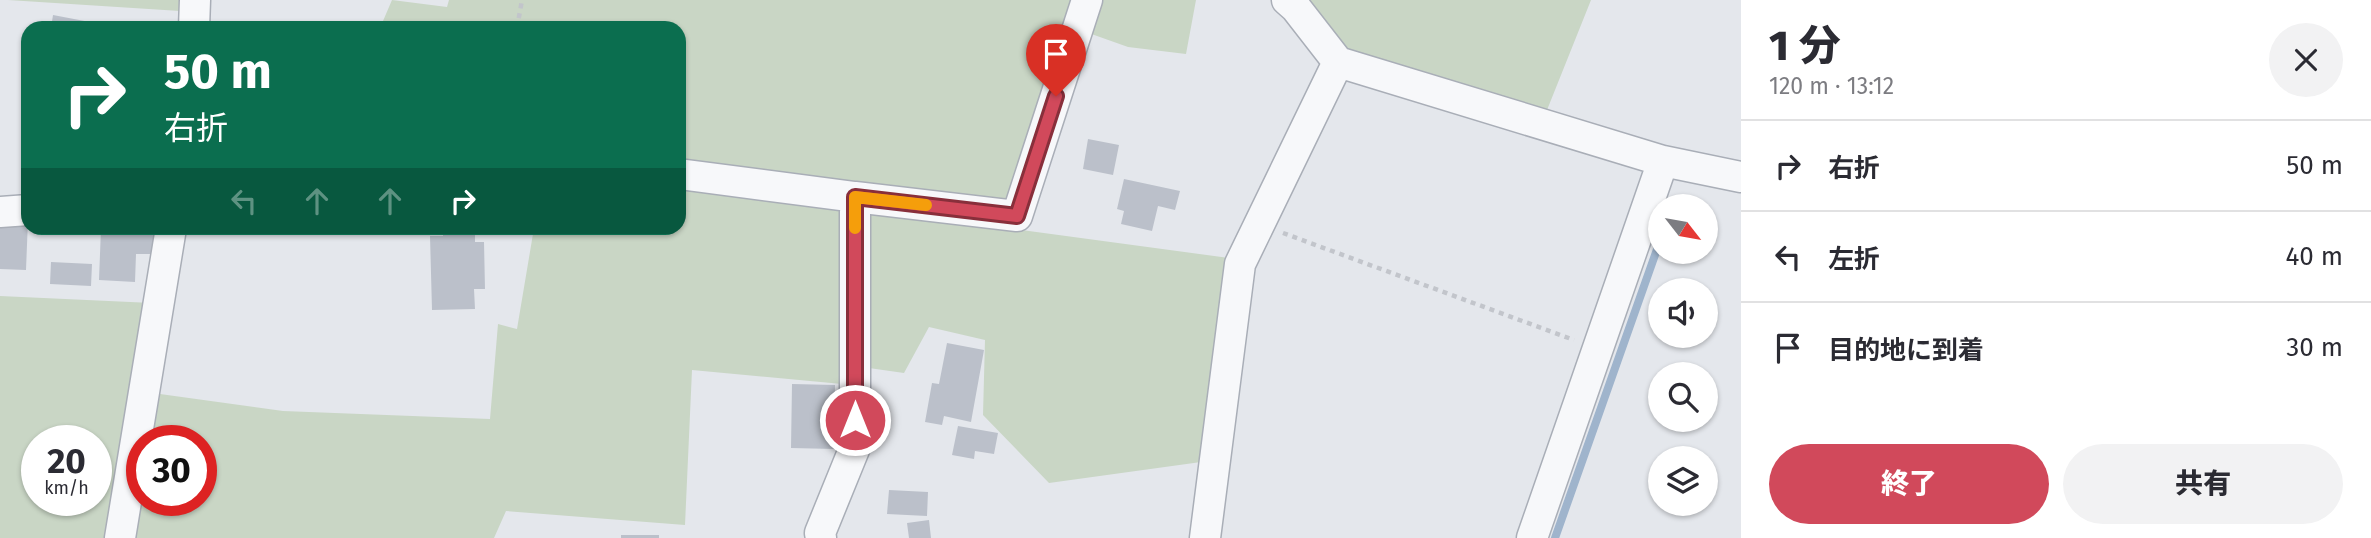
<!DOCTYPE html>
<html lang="ja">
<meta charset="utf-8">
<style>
:root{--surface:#fff;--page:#f2f2f3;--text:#2b2b33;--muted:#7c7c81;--line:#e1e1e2;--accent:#d1495b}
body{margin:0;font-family:"Fira Sans","Noto Sans JP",sans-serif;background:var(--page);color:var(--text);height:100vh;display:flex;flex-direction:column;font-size:26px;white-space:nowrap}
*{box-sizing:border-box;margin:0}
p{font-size:23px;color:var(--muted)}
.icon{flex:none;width:38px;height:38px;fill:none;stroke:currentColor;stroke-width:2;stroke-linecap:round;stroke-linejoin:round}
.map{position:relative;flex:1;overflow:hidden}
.details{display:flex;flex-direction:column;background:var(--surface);width:630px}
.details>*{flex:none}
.top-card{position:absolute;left:21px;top:21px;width:665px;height:214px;border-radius:21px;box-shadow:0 2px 5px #0004;background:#0b6e4f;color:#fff;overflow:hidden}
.needle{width:46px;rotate:121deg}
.controls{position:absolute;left:1648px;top:194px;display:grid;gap:14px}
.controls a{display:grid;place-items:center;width:70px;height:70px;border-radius:50%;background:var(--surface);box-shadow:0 2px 5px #0004;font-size:35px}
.speed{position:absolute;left:21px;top:425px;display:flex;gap:14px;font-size:35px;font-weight:700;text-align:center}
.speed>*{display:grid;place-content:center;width:91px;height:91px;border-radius:50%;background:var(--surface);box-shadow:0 2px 5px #0004;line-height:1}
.speed small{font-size:18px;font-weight:400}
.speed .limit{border:10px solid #d22;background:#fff;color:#111}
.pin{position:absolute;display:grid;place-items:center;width:60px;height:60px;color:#fff;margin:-72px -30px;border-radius:50% 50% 50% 0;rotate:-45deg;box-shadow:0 0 7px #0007}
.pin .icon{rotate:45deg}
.me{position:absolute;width:77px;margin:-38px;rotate:0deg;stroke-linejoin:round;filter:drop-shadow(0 0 5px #0008)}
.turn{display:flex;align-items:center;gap:24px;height:147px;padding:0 28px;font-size:32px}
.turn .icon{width:91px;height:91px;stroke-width:2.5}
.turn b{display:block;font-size:49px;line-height:60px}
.lanes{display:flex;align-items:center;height:66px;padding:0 28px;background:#0003;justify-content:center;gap:35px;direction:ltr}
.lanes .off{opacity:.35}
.round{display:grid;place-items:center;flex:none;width:74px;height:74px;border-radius:37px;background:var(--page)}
.head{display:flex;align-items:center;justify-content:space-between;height:119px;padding:0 28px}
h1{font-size:42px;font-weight:800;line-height:52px}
.action{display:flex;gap:14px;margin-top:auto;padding:14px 28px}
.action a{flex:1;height:80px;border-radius:42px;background:var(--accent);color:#fff;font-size:28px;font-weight:800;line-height:80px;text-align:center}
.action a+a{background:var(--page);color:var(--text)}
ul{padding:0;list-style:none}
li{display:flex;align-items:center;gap:21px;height:91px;padding:0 28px;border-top:2px solid var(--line)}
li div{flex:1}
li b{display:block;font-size:26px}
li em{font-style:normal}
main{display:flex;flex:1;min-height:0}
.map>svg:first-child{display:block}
</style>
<main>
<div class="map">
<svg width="1741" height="538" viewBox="0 0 1741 538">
<rect width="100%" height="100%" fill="#e4e7ec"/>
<path fill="#c9d6c5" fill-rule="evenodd" d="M8,0H180V11Z
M392,0L447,7L449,0H1078L1005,204L716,166L705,193L839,209L842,384L692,370L685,525L506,511L494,538H133L142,493V500H201V441H151L160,394L283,411L490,419L498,324L517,329L534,228H679V28H380Z
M1093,0H1196L1186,54L1128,47L1083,31Z
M1293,0H1591L1545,115L1337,48Z
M866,209L1229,258L1201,462L1049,483L983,415L985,340L929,327L904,373L869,368Z
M0,296L152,303L106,538H0ZM37,441H96V500H37Z"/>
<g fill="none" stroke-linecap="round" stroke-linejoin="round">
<path stroke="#9fb4cc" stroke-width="8" d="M1672,206V205
M1555,538L1661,238"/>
</g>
<path fill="#bbc0ca" d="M53,15L116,27V28H51Z
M1088,139L1119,145L1113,175L1083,169Z
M1124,179L1180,191L1175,210L1158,206L1152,231L1121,224L1124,211L1117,209Z
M0,219L28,220L26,270L0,269Z
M101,228H156L155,254H136L135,282L99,280Z
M443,228H475V242H484L485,289H474L475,309L432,310L430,236H443Z
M51,262L92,264L91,286L50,284Z
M947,343L984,350L971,422L944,416L942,425L925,422L932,383L939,384Z
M792,384L835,385L834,449L791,448Z
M958,426L998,433L994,454L975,451L974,459L952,455Z
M889,490L928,492L927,516L887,514Z
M929,520L931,538H909L907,523Z
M621,535H659V538H621Z"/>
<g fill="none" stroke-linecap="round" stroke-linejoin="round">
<g stroke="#a9aeb7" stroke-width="33">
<path id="minor" d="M1287,0L1296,8L1338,62
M194,28L195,0
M679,174L855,197V447L820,533L821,538
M855,197L1017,216L1087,0
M0,212L28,210
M120,538L171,228
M1205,538L1240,264L1338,62L1663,161
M1532,538L1663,161L1741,177"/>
</g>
<path stroke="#c2c5cb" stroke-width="4.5" stroke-dasharray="5 5" stroke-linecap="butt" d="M517,28L522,0
M1283,233L1574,340"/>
<use href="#minor" stroke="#f7f8fa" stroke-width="30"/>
</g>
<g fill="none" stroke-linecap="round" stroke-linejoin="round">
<g stroke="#882f3b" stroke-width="18">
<path id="route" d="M855,420V197L1017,216L1056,96"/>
</g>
<use href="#route" stroke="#d1495b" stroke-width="12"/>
<path stroke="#f59e0b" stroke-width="12" d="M855,228V197L926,205"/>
</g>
</svg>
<div class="controls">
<a><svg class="needle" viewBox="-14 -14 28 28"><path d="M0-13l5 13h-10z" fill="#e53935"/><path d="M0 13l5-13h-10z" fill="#7c7c81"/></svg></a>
<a><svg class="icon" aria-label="sound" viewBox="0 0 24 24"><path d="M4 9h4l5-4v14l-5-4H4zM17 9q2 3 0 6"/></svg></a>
<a><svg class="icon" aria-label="search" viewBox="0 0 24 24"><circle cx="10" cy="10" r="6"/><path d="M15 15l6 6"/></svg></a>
<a><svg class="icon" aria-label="layers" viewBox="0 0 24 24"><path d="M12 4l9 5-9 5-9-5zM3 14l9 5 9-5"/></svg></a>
</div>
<div class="speed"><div>20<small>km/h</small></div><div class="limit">30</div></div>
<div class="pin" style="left:1056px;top:96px;background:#d93025"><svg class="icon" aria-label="arrive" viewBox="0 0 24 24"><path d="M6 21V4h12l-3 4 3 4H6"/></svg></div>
<svg class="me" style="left:855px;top:420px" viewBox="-20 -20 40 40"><circle r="17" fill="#d1495b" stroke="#fff" stroke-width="3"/><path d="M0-11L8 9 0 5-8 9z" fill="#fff"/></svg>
<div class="top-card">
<div class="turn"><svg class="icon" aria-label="right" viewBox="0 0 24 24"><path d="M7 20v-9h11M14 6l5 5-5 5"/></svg><div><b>50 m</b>右折</div></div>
<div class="lanes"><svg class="icon off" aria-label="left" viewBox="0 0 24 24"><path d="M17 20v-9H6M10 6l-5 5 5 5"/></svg><svg class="icon off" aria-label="ahead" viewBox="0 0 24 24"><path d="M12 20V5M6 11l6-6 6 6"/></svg><svg class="icon off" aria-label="ahead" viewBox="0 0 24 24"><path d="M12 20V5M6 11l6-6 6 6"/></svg><svg class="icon" aria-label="right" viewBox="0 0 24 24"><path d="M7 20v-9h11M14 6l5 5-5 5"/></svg></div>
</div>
</div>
<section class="details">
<div class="head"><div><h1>1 分</h1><p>120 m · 13:12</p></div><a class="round"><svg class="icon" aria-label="close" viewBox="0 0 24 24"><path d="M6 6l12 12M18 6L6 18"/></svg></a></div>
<ul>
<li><svg class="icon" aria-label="right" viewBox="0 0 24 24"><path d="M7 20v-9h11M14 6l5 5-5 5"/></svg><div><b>右折</b></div><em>50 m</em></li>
<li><svg class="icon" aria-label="left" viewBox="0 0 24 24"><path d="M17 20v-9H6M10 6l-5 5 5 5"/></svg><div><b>左折</b></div><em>40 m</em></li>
<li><svg class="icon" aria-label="arrive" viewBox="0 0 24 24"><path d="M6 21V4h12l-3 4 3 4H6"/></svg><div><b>目的地に到着</b></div><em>30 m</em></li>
</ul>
<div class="action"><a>終了</a><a>共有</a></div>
</section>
</main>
